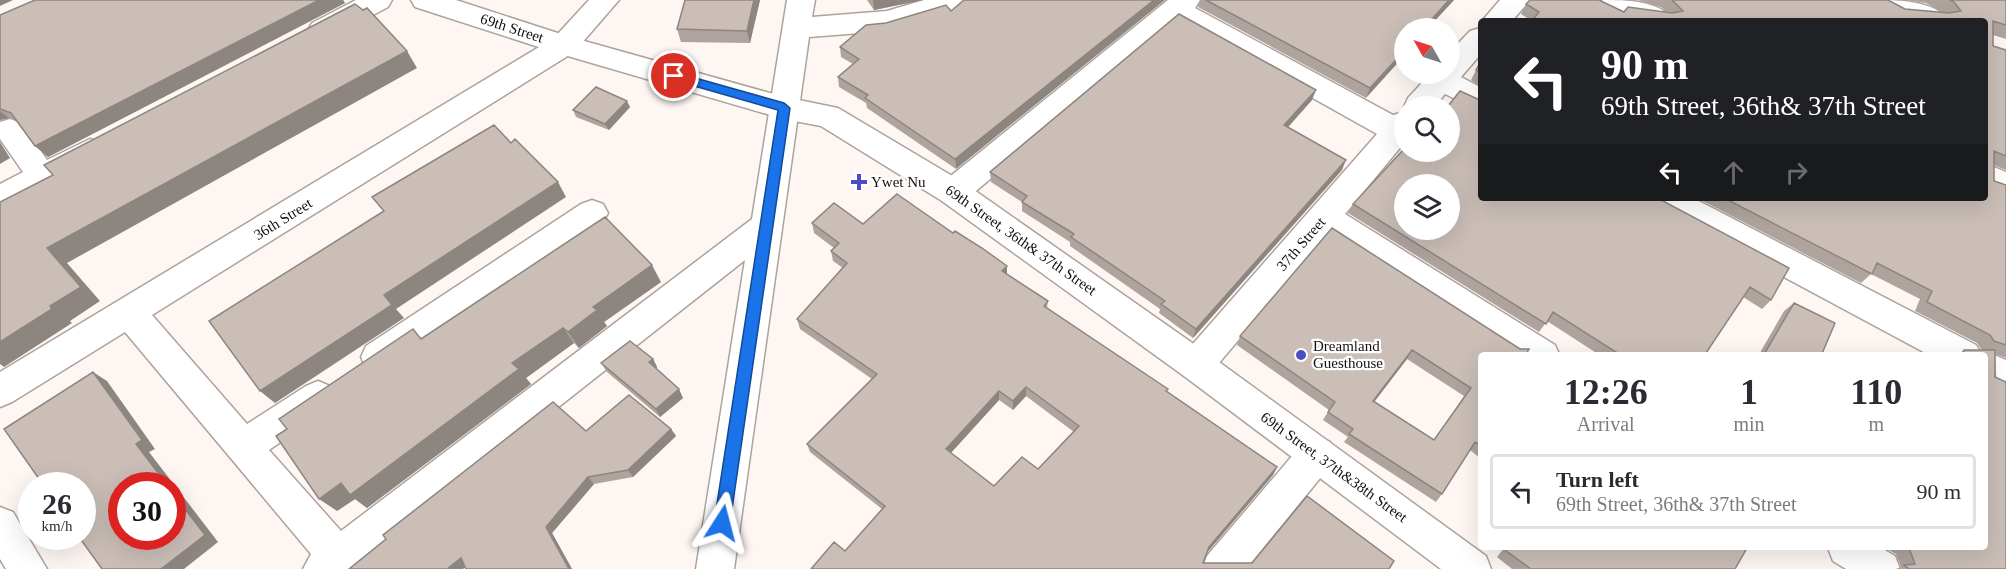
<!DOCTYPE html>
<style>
:root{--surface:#fff;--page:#f7f7f7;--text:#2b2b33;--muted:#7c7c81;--line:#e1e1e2}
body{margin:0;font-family:Georgia,serif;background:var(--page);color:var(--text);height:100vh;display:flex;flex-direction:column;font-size:22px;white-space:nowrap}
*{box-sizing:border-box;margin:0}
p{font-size:20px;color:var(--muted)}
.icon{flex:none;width:33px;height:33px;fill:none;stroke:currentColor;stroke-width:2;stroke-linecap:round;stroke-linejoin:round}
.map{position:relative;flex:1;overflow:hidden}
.drawer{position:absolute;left:1478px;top:352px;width:510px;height:198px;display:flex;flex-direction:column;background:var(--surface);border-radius:6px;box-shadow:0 6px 24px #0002}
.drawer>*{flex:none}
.guide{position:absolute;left:1478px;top:18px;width:510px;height:183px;border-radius:6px;box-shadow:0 6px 24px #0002;background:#202124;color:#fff;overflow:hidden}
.needle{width:39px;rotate:309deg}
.buttons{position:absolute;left:1394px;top:18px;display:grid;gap:12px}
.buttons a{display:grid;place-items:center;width:66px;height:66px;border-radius:50%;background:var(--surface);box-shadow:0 6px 24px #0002;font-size:30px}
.speed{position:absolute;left:18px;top:472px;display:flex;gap:12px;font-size:30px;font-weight:700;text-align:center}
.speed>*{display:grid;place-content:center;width:78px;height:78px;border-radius:50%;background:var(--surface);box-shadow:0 6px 24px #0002;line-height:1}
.speed small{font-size:15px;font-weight:400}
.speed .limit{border:9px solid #d22;background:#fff;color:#111}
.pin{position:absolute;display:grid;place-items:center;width:51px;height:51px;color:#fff;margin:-26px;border:3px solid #fff;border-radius:50%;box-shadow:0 2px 6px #0007}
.me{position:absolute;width:66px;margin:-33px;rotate:9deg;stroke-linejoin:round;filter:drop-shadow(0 0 4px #0008)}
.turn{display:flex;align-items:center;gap:21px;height:126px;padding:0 24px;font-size:27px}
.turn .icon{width:78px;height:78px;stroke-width:2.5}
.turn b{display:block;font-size:42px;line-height:51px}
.lanes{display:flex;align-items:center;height:57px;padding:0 24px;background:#0003;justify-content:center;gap:30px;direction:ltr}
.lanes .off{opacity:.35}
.eta{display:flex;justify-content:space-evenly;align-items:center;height:102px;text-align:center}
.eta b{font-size:36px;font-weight:600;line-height:42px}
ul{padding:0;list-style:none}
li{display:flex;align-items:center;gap:18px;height:75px;margin:0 12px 9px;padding:0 12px;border:3px solid var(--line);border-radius:6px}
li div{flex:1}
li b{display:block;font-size:22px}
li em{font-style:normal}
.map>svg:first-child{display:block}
</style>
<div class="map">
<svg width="2006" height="569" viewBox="0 0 2006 569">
<rect width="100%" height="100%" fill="#fef6f2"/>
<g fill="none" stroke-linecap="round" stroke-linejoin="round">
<g stroke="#aea29c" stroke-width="3">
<path id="street" d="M356,0H392L388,7L332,37L322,40L312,37L308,30L312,23Z
M589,0H619L574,52L152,315L247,424L306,386L318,381L330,386L336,397L330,408L269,450L341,531L752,219L787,0H815L812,17L887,11L924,0H970L966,7L887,31L809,37L734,569H696L745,260L353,569H303L311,554L125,332L12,402L0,407V372L554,38Z
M1168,0H1200L1195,8L1393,115L1404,112V143L1345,214L1555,345L1560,356H1514L1327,235L1208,376L1196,380L1184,376L1179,365L1184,354L1377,134L1177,22L964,201L953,204L942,201L937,192L942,183Z
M1500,0H1530L1512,21H1482Z
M1602,0C1626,0 1660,0 1674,21C1650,21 1616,23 1602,0Z
M1873,0C1897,0 1935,0 1949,21C1925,21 1887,24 1873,0Z
M1480,28V55L1461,77L1480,87V111L1445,94L1435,106L1404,107L1408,98L1430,74H1449V53L1470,31Z
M10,119L21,122L47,160L90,139L101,143L105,151L101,159L0,211V184L23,172L0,139V122Z
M1984,163L2006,172V198L1984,189Z
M1649,198H1693L1976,345L1980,352L1984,351L2006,360V393L1984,384V356H1931L1654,207Z
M592,200L603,204L608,213L603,222L390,368L378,372L366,368L361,357L366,346L581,204Z
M1317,437L1330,442L1335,454L1330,466L1246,569H1202L1207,556L1304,442Z
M0,507L13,512L47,569H6L0,559Z
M1828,548H1881L1895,556L1900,569H1846L1833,561Z"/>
</g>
<g stroke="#aea29c" stroke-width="3">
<path id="secondary" d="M411,0H456L570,37L784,97L838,108L964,183L1208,354L1486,556L1491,569H1441L1184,376L942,201L821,126L784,119L554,52L415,7Z"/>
</g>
<use href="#street" fill="#fff" fill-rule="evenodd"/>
<use href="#secondary" fill="#fff" fill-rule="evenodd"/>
</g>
<path fill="#aea39d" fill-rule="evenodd" d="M35,0H343L345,3L48,157L35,146L17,122L9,118L0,120V15Z
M760,0L750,43L681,42L677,29Z
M867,0H923L874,10Z
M1200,0H1454L1428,28H1404L1366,98L1198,7Z
M1638,0H1888L1905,9L1944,13L1926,3L1906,0H2006V39L1993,35V46L2006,50V170L1994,165V181L2006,185V358L1995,354L2006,569H1896L1901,567L1896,554L1885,548H1984V356H1956L1964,350H1983L1981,349L1977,343L1915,311L1920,299L1871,274L1861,283L1697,198H1984V21H1532L1521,14L1526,4L1624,12H1667L1661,7Z
M946,5L956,169L867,108L866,103L839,87L838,77L853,64L841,57L840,47L886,23Z
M1480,63V86L1471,80L1476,70Z
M1312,100L1288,127L1342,170L1193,338L1159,313L1160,309L1070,246V242L1022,211V202L991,182L990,172Z
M630,107L609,130L576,117L573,110Z
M1661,200L1771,300L1762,309L1743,297L1704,356H1601L1547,321L1539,332L1348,213L1353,204Z
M812,223L863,224L953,233L1007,266V275L1048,301L1047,308L1277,467L1273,475L1207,553L1203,563L1389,569H811L845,551L882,509L810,452L807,444L872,379L800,329L797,319L843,268L833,261L831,251L834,248L814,233ZM1026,396L1074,432L1038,469L994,486L951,453L999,400L1013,410Z
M661,282L604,322L607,326L579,348L574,343L526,378L531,384L367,508L355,499L337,511L421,339Z
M1794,303L1821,356H1758L1784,311Z
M1240,336L1480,356V458L1470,450L1442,494L1436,502L1344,442L1348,437L1323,420L1329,410L1237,345ZM1407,359L1464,396L1434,440L1374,402Z
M653,359L657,367L656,369L683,398L660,417L607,372L601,363Z
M671,429L676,436L633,477L594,484L552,533L572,569H466L465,567L463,569L586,431Z
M1504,548H1747L1735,569H1512L1497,557Z"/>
<path fill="#8d8580" d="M0,0H13L0,6Z
M319,0H343L345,3L48,157L35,146Z
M754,0H760L750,43L747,31Z
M873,0H923L874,10Z
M1154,0H1165L956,169L955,159Z
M1449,0H1454L1428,28H1424Z
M407,51L417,68L67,263L100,301L70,321L72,323L4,367L0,364V342L50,306L47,248Z
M1404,51V56L1366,98L1370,88Z
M1316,90L1312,100L1281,135L1284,125Z
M627,101L630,107L609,130L605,124Z
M0,111L9,118L0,120Z
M0,142L10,158L0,164Z
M1346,160L1342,170L1193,338L1196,329Z
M558,182L566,197L396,309L404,318L275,403L260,391L384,295Z
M652,265L661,282L604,322L607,326L579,348L568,332L593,307Z
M1007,266V276L1002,271Z
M563,328L574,343L526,378L531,384L367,508L355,499L337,511L319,499Z
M1412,350L1407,359L1368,410L1373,401Z
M653,359L657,367L654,371L649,362Z
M93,372L107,381L155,449L149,452L218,542L184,569H161L172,492V486H168L136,444Z
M1026,387V396L1013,410V401Z
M679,389L683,398L660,417L656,409Z
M999,391V400L947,457L946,449Z
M671,429L676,436L633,477L628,470Z
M1277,467L1273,475L1205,555L1209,547Z
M588,477L594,484L552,533L572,569H569L546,527Z
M461,558L468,565L463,569H447Z"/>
<path fill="#cabeb7" stroke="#8d8580" stroke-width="1.5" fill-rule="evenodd" d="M35,0H319L35,146L11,113L0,109V15Z
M685,0H754L747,31L677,29Z
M964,0H1154L955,159L865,98L868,95L838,77L859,59L840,47L866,25L886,23L946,5L951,11Z
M1206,0H1449L1424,28H1404V51L1370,88Z
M1530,0H1599L1624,12L1628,7L1672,13L1683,11L1672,0H1888L1905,9L1949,13L1961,11L1954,2L1950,0H2006V25L1993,21V46L2006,50V156L1994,151V181L2006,185V345L1994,341L1990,335L1927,302L1932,291L1877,263L1872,274L1724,198H1984V21H1532L1539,12L1526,4Z
M355,4L363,10L367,8L407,51L47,248L81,287L50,306L52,309L0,342V202L53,175L44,165Z
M1179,14L1316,90L1284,125L1346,160L1196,329L1161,304L1165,301L1071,237L1074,234L1022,202L1027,196L990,172Z
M1480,63V72L1476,70Z
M596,87L627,101L605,124L573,110Z
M1460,91L1480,100V198H1660L1661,200L1789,268L1771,300L1750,287L1704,356H1622L1553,312L1546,324L1353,204L1404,149V152H1449L1448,106ZM1404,184H1449V230H1404Z
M494,125L511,143L515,139L558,182L384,295L392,305L260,391L209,321L384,211L372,197Z
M897,194L953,233L955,231L982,248L1007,266L1002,271L1048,301L1044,306L1168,389L1166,391L1277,467L1209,547L1203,563H1252L1307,496L1394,561L1389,569H811L834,542L845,551L885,506L807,444L877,374L797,319L847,263L831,251L839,243L812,223L834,203L863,224ZM1026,387L1079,426L1038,469L1022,457L994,486L946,449L999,391L1013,401Z
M605,217L652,265L593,307L597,310L568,332L563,328L512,363L519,369L350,495L341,483L319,499L276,436L287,429L279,419L413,329L421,339Z
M1332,228L1520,349H1529L1525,356H1480V445L1475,442L1442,494L1349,434L1353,429L1328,412L1335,402L1240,336ZM1412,350L1471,388L1434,440L1373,401Z
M1794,303L1835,323L1821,356H1763Z
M630,341L653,359L649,362L679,389L656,409L601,363Z
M1964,350H1995V377L2006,382V569H1909L1904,565L1915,564L1909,548H1984V356H1962Z
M93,372L142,440L136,444L168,486H122V537H172V492L205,535L161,569H102L79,537H82V486H44L4,429Z
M629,395L671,429L628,470L588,477L546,527L569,569H466L461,558L447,569H349L386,539L383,535L553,402L586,431Z
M1507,548H1747L1735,569H1531L1505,550Z"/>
<path fill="#1a73e8" stroke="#114b97" stroke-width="1.5" d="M674,72L784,103L790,108L730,523L728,528L722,531L717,528L714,523L778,110L670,79L668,76Z"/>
<g fill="#4c4dc3" stroke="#fff" stroke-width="2">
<path d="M856 173h6v6h6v6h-6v6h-6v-6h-6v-6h6z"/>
<circle cx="1301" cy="355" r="6"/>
</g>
<g text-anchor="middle" stroke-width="4.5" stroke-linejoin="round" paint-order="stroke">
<g font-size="15" fill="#14100e" stroke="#fff">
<text transform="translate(512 28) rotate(18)" y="5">69th Street</text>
<text transform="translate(283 219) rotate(-32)" y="5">36th Street</text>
<text transform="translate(1021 240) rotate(35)" y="5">69th Street, 36th&amp; 37th Street</text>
<text transform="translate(1301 244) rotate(-49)" y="5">37th Street</text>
<text transform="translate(1334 467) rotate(36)" y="5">69th Street, 37th&amp;38th Street</text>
</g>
<g font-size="15" fill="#14100e" stroke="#fff" text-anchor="start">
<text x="871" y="187">Ywet Nu</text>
<text x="1313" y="351">Dreamland<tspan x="1313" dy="17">Guesthouse</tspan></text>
</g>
</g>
</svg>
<div class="buttons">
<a><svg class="needle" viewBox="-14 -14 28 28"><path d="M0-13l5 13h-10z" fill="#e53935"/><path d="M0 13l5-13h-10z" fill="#7c7c81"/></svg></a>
<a><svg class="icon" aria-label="search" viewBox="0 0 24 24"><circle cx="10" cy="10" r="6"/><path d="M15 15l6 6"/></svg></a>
<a><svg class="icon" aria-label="layers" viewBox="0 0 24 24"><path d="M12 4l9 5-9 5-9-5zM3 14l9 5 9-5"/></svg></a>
</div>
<div class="speed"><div>26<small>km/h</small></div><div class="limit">30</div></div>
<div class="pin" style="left:674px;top:76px;background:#d93025"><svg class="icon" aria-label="arrive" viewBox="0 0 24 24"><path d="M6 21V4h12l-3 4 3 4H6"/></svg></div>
<svg class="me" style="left:722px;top:523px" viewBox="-20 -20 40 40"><path d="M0-17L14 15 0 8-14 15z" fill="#1a73e8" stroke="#fff" stroke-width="4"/></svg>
<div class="guide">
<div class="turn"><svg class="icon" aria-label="left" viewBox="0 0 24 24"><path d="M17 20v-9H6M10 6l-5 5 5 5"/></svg><div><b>90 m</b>69th Street, 36th&amp; 37th Street</div></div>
<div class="lanes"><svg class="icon" aria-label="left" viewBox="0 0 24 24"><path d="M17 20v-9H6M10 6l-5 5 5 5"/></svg><svg class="icon off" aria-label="ahead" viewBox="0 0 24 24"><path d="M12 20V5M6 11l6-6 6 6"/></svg><svg class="icon off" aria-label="right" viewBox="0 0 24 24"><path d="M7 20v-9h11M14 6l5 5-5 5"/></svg></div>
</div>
<section class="drawer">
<div class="eta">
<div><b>12:26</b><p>Arrival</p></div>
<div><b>1</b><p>min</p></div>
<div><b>110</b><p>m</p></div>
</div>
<ul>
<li><svg class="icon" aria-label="left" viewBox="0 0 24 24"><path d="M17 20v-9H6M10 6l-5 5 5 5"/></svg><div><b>Turn left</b><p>69th Street, 36th&amp; 37th Street</p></div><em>90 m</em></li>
</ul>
</section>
</div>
